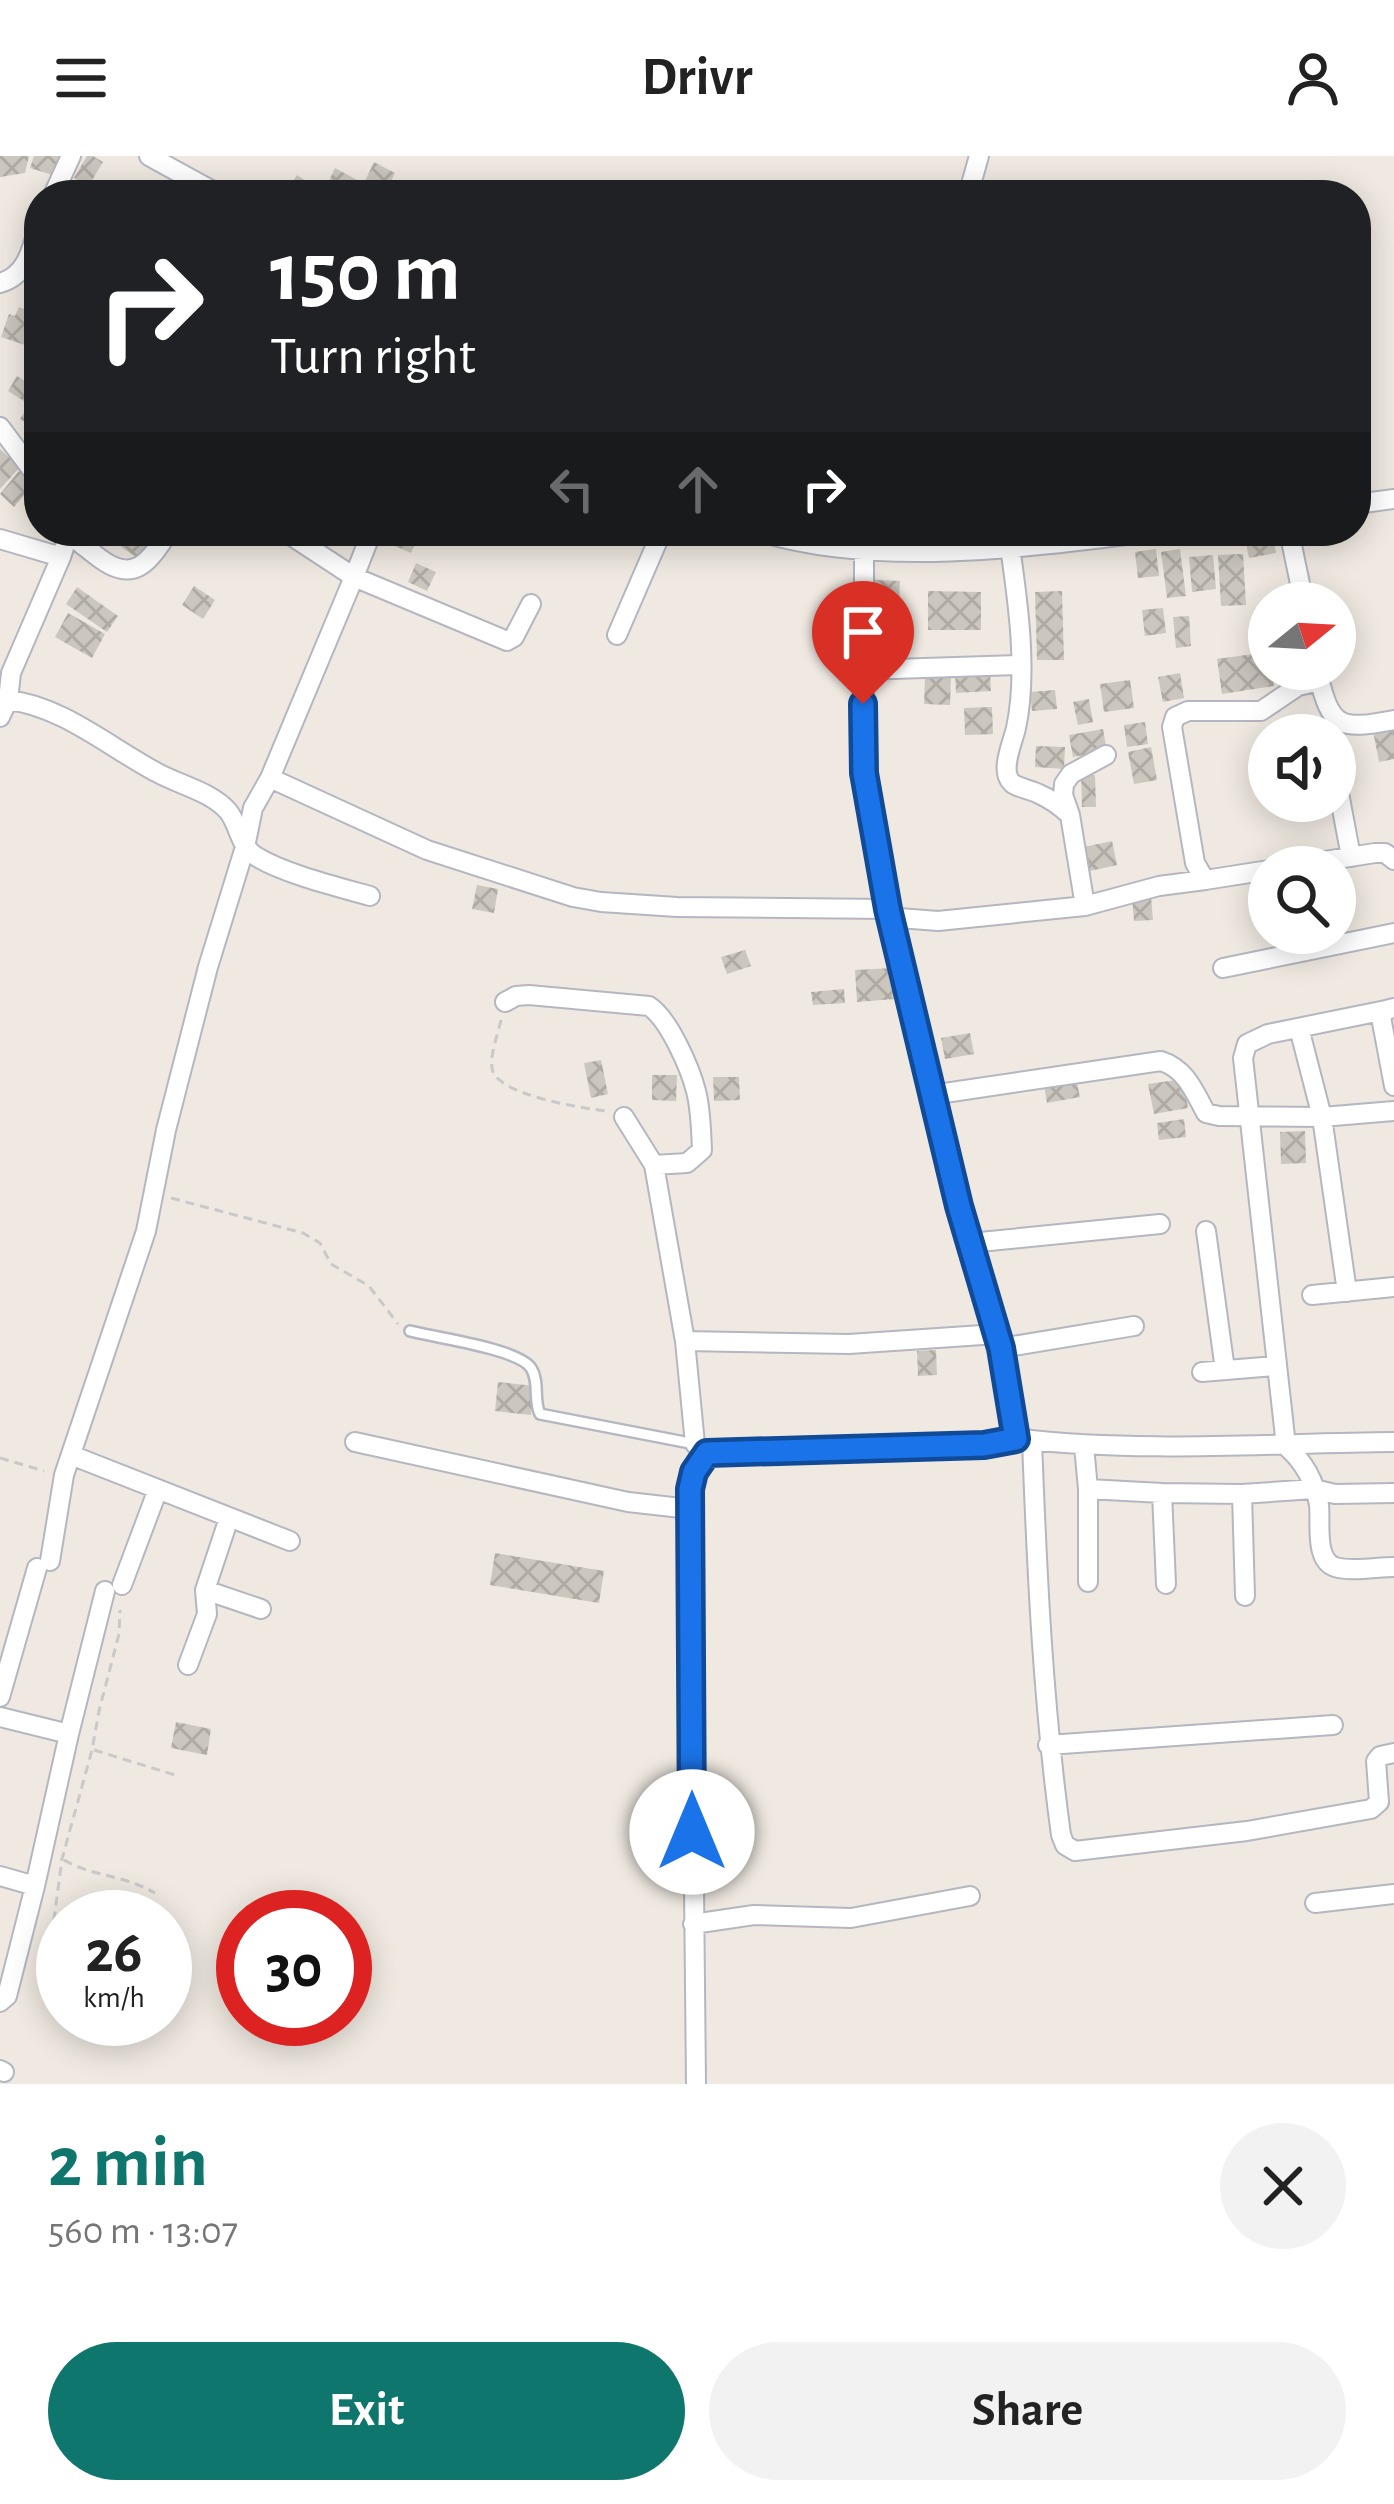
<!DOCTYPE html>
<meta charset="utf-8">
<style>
:root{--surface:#fff;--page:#f2f2f2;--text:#222;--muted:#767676;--accent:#0f766e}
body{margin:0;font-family:"Alegreya Sans",sans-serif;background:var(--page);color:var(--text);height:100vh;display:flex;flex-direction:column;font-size:45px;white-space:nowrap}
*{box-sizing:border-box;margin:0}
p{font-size:39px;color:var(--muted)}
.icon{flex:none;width:66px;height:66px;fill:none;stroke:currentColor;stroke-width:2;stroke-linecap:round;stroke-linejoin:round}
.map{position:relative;height:1928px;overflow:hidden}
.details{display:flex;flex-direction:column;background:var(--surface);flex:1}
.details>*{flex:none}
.banner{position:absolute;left:24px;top:24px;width:1347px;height:366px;border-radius:48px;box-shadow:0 6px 30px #0003;background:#202124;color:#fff;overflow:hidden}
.needle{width:78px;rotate:72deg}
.fabs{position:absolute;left:1248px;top:426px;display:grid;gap:24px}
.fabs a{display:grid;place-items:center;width:108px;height:108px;border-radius:50%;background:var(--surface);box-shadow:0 6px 30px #0003;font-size:60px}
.speed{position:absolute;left:36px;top:1734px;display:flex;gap:24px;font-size:60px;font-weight:700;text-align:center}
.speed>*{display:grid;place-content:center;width:156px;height:156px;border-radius:50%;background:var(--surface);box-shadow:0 6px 30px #0003;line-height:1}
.speed small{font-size:30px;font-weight:400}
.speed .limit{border:18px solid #d22;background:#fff;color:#111}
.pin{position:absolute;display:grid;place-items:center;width:102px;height:102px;color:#fff;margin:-123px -51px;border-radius:50% 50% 50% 0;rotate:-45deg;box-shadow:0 0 12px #0007}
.pin .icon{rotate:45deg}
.me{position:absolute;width:132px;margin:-66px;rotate:0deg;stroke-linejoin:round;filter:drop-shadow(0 0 9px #0008)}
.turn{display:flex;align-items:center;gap:42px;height:252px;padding:0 48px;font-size:54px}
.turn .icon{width:156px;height:156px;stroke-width:2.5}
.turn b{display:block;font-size:84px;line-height:102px}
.lanes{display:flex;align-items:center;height:114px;padding:0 48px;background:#0003;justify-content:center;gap:60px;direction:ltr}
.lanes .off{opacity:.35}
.round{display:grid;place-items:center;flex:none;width:126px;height:126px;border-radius:63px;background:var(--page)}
.head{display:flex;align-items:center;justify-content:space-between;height:204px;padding:0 48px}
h1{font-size:72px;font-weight:700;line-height:90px;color:var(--accent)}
.cta{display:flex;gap:24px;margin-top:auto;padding:24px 48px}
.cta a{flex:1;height:138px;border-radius:72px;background:var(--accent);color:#fff;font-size:48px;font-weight:700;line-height:138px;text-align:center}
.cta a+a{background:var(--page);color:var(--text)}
header{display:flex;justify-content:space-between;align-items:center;height:156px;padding:0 48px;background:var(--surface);font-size:54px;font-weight:700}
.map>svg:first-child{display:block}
</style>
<header><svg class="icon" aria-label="menu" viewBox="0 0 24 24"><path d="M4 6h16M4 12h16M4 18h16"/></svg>Drivr<svg class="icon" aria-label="person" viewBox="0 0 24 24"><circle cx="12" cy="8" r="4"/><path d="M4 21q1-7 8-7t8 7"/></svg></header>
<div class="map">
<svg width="1394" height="1928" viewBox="0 0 1394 1928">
<defs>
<pattern id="building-cross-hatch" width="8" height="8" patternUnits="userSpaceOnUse" patternTransform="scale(3)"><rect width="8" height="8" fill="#cbc7bf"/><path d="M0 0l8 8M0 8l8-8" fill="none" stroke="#afaba4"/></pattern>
</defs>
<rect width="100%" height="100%" fill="#efe9e1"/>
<path fill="url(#building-cross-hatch)" d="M0,0H29L25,17L0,21Z
M34,0H66L59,21L30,12Z
M87,0H93L103,6L88,31L74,22Z
M374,6L395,17L386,35L365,25Z
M335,12L359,25L353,39H346L327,29Z
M297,19L315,31L310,39H284Z
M19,151L30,155L28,161L34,163L30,174L35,176L31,185L27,183L25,189L1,181L9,158L15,160Z
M17,220L36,232L27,247L8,235Z
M39,233V275L20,263Z
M0,293L20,311L0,333Z
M19,315L34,328L14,351L0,338Z
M131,375H156L138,402L121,391Z
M381,375H420L411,397L378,383Z
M1256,375H1272L1276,397L1249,402L1244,377Z
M1156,393L1159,420L1138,422L1135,396Z
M1180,393L1186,440L1167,442L1161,396Z
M1243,398L1246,449L1221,450L1218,399Z
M1213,399L1216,433L1192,436L1189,401Z
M416,407L436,416L427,435L408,426Z
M875,424L900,425L899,445L874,444Z
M194,430L215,444L203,463L182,449Z
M77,431L118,460L107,476L66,448Z
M928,435L981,436V474H928Z
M1062,435L1064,504H1037L1035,436Z
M1163,452L1166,477L1145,480L1142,454Z
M68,457L105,478L92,502L55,481Z
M1189,460L1191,490L1176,492L1173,461Z
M1268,496L1274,530L1222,538L1217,503Z
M990,515L991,535L956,537L955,516Z
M1180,517L1184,542L1163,546L1158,521Z
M925,522H951L950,549L924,548Z
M1130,524L1134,552L1104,556L1100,528Z
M1055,534L1057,553L1032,555L1030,536Z
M1089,543L1093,566L1078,569L1073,546Z
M992,551L993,578L965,579L964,552Z
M1145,566L1148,588L1127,591L1124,569Z
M1394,571V603L1379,606L1373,575Z
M1103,573L1107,595L1073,601L1069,579Z
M1036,590L1065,591L1064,613L1035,611Z
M1151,591L1157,624L1134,628L1128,596Z
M1081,619H1095L1096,651H1082Z
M1112,685L1117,709L1090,715L1084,691Z
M477,729L498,733L494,757L472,753Z
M1151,740L1153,764L1134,765L1132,742Z
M745,794L751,810L727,818L721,801Z
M893,812L895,843L857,846L855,814Z
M844,833L845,847L813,849L811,836Z
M970,877L974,898L945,903L941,882Z
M601,904L608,938L591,942L584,907Z
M652,919H677L676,945L652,944Z
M713,921H739L740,944L714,945Z
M1076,923L1080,941L1047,947L1044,929Z
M1183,923L1188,952L1154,958L1148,928Z
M1184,963L1186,981L1159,984L1157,967Z
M1305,975L1306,1007L1281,1008L1280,976Z
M936,1194L937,1219L918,1220L917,1195Z
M498,1226L534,1230L531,1259L495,1255Z
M495,1397L604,1415L599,1447L490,1429Z
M176,1566L211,1573L207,1599L171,1592Z"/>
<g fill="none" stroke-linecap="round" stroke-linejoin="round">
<g stroke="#b4b7c1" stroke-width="14">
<path id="service" d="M410,1175C434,1181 519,1193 531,1212C540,1226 533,1244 540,1258L695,1288"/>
</g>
<g stroke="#b4b7c1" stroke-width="22">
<path id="minor" d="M149,0L220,39
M53,39L71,0
M968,39L979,0
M0,127C27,120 32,92 39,68
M0,271L39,323
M1356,348L1394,343
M67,375C76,385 88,393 98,401C134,429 149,406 169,375
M284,375L354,421L372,375
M757,375C878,413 1034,391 1158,375
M1289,375L1304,447
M0,383L61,401L64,392
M1010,391C1018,446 1028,517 1016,572C1013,586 999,615 1012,627C1018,632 1032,634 1039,638C1051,643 1060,650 1070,659
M617,479L662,375
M862,514L1021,509
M1318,518C1331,573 1340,574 1394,564
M8,544C62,550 109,591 156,616C179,629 210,635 228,655C240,670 239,691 257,701C285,718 338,731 370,740
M0,561L8,544L11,517L61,401
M1336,621L1351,701
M270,622L427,694L573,741L601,746L677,751L888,753L899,762L938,765L1085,750L1159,730L1205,724L1195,707L1172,571L1175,561L1188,555H1261L1298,530L1319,525
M1286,711L1375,697H1385L1394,704
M1205,724L1269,714
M1085,750L1070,659L1063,639L1064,628L1071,618L1106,599
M1223,812L1394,777
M505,846L516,840L529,839L649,850C669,863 690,912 696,935C701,954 701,975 702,994L687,1007L654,1009L624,961
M1394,852L1386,854L1381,861L1394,930
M1386,854L1268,878L1247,888L1243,902L1286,1290C1303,1305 1315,1326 1319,1349C1321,1366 1314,1404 1335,1411C1352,1416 1377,1411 1394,1411
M1299,872L1322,961L1347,1136
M931,939L1161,905C1186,913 1194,935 1206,957L1219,960L1322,961L1394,955
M654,1009L685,1185L695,1288L707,1297
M1206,1075L1225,1214
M970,1087L1160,1068
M1312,1139L1394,1131
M685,1185L849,1188L997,1178
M1001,1192L1134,1170
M1202,1216L1276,1210
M1021,1283C1145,1297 1270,1287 1394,1286
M1032,1285C1037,1417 1043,1548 1061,1679L1065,1689L1075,1695L1247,1675L1371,1653L1379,1646L1376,1605L1380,1600L1394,1597
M355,1286L628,1346L690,1353
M1084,1290L1088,1333V1426
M71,1299L290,1385
M1088,1333L1162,1337L1242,1338L1314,1333L1335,1338L1394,1337
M1162,1337L1166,1428
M1242,1338L1245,1440
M50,1405L64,1319L146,1075L166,974L208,811L245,691L253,652L270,622L354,421L507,485L514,481L531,448
M122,1429L158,1333
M205,1434L261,1453
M188,1509L207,1458L205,1434L229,1362
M0,1541L37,1412
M0,1561L69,1578L105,1435
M1048,1589L1333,1569
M0,1720L35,1730L69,1578
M1315,1747L1394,1738
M693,1768L754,1759L851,1762L970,1740
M0,1846L7,1840L35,1730
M0,1914L4,1916
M696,1928L690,1333L694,1316L707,1297L984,1289L1016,1283L1001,1192L959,1050L908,842L888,753L864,617V394"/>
</g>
<path stroke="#c9c9c9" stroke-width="3" stroke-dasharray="9 6" stroke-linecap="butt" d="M501,864C498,878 490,898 492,912C495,939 582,952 606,955
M171,1042L303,1077L320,1087L331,1108L369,1130L398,1168
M0,1302L44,1315
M94,1594L175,1619
M64,1704C93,1721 122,1718 155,1737
M48,1809L62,1703L92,1594L99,1555L119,1478L120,1454"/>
<use href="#service" stroke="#fff" stroke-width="9"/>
<use href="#minor" stroke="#fff" stroke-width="18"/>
</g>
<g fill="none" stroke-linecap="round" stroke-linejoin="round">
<g stroke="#114b97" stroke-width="30">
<path id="route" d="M692,1676L690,1333L694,1316L707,1297L984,1289L1016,1283L1001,1192L959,1050L888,753L864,617L863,548"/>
</g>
<use href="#route" stroke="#1a73e8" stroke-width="21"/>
</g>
</svg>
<div class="fabs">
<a><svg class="needle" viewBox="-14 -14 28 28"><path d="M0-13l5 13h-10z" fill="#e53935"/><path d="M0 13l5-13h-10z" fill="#767676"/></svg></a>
<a><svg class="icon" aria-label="sound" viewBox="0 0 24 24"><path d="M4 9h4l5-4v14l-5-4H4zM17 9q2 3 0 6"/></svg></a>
<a><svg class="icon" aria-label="search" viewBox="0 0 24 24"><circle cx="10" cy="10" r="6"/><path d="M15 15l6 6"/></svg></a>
</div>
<div class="speed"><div>26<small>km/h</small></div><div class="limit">30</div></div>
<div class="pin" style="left:863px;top:548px;background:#d93025"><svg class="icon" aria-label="arrive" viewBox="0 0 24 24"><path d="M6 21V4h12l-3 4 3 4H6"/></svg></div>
<svg class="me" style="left:692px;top:1676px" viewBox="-20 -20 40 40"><circle r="19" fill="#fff"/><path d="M0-13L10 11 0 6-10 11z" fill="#1a73e8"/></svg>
<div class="banner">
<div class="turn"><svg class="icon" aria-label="right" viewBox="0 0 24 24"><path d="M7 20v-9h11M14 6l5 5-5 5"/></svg><div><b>150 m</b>Turn right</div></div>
<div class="lanes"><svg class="icon off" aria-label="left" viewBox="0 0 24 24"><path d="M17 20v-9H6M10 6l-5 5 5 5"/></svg><svg class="icon off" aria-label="ahead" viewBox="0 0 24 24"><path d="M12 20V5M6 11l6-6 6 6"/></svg><svg class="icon" aria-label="right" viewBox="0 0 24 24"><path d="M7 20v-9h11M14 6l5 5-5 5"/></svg></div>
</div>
</div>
<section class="details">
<div class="head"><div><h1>2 min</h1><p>560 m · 13:07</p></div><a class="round"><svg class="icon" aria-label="close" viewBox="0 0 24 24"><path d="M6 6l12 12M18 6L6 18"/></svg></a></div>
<div class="cta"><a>Exit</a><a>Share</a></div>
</section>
